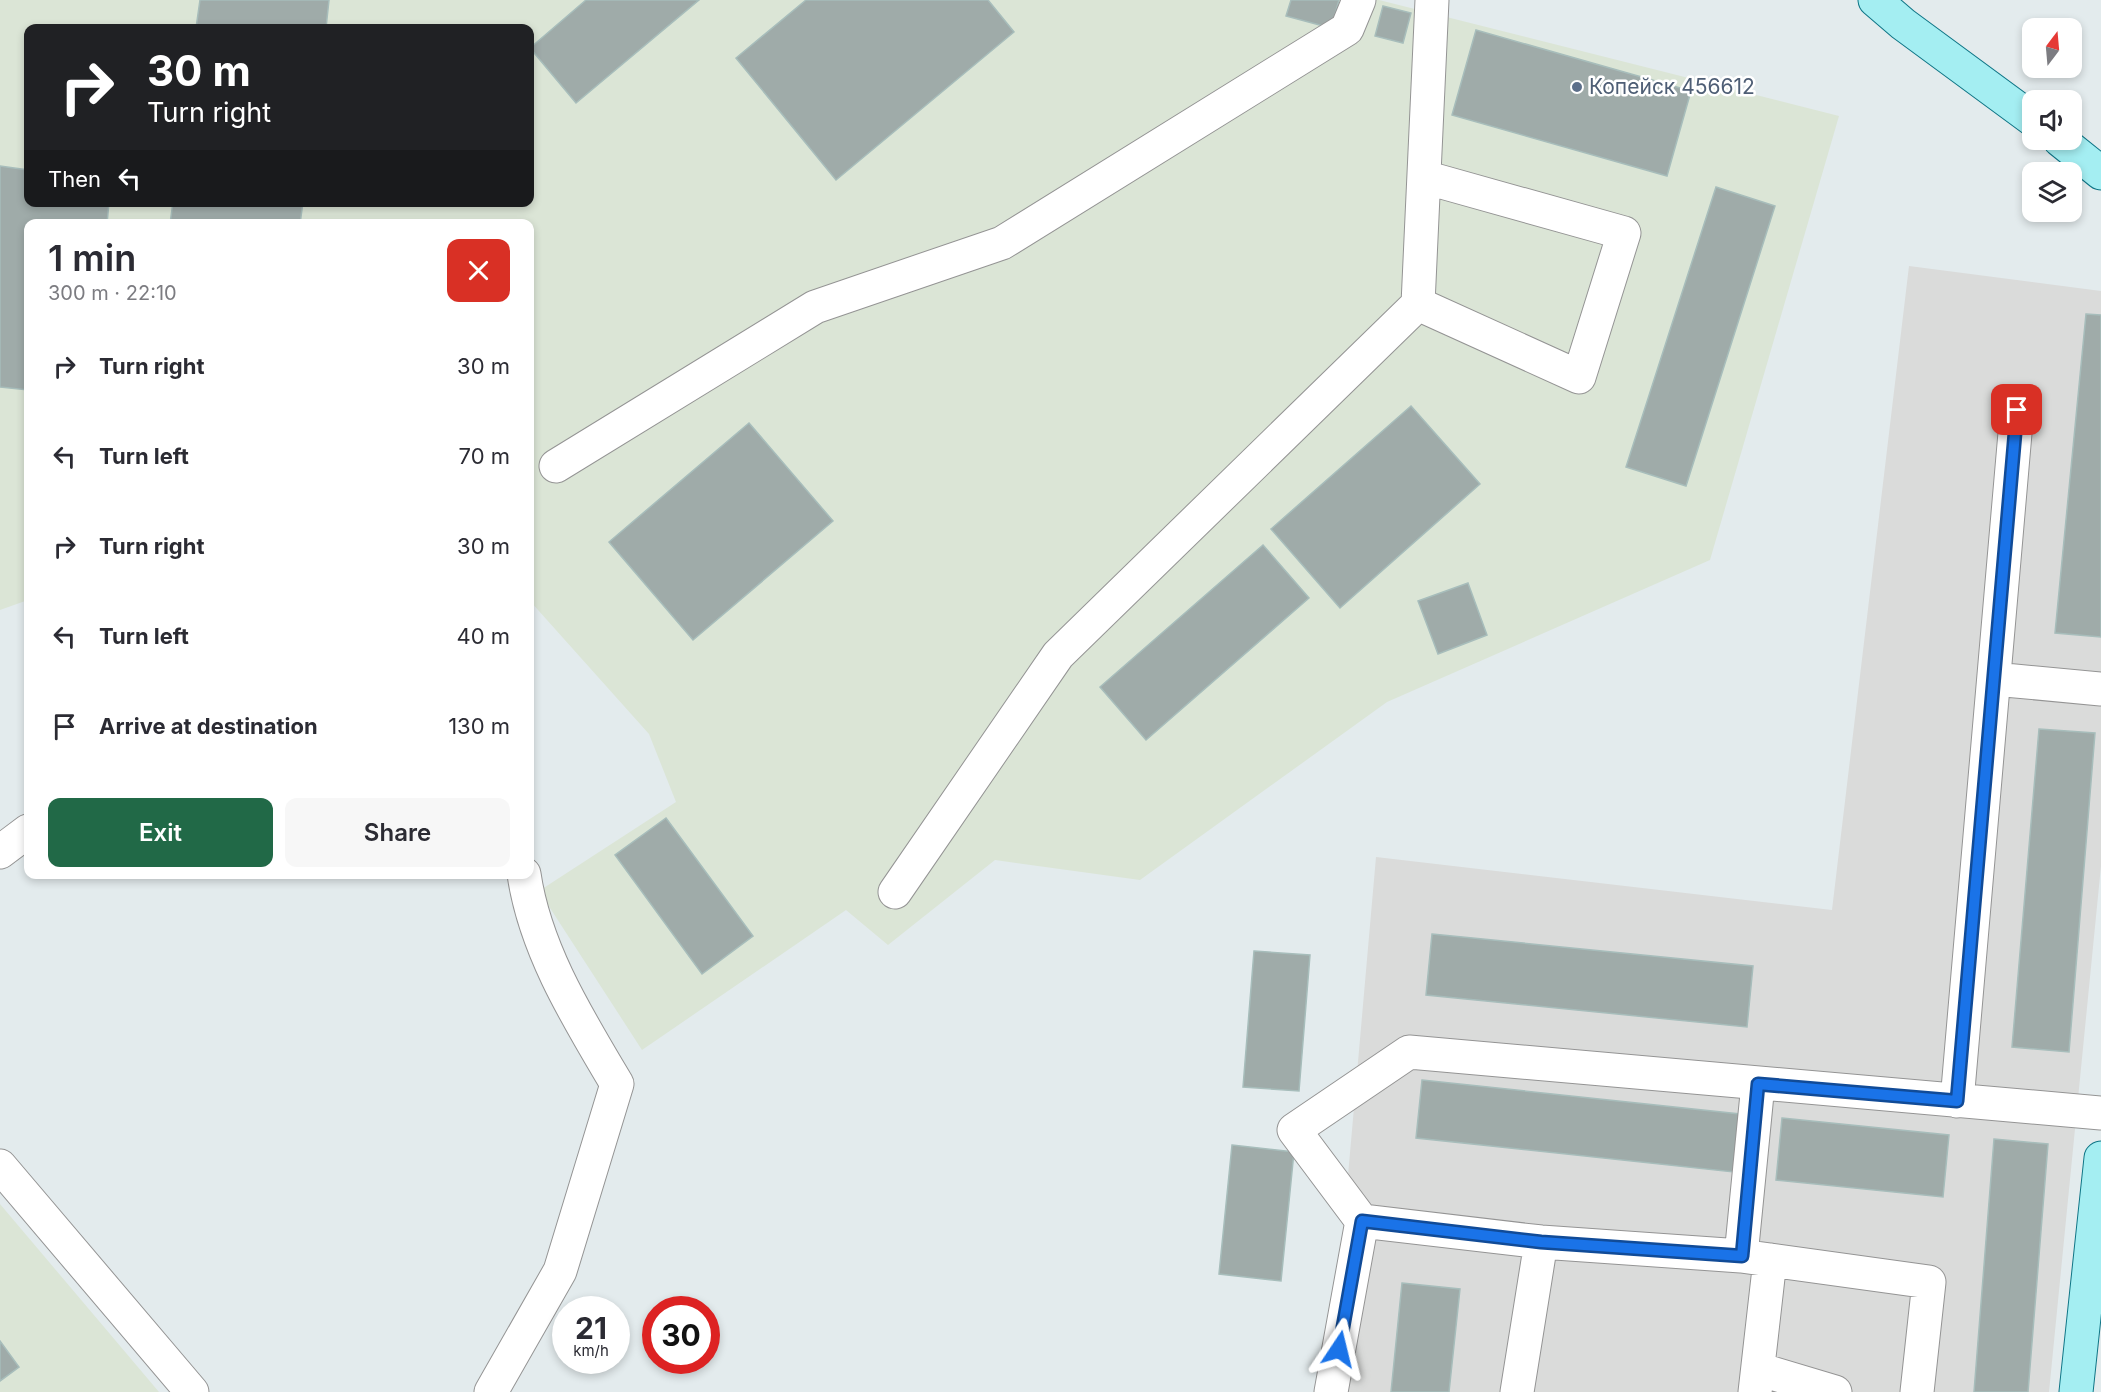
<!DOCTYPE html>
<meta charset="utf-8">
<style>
:root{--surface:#fff;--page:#f7f7f7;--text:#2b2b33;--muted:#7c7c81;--accent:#216947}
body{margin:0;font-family:Inter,sans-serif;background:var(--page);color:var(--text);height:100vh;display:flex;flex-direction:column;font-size:22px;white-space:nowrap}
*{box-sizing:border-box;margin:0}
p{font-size:20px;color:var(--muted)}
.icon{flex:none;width:33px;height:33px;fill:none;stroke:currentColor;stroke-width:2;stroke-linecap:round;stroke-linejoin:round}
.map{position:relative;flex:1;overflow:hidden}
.side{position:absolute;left:24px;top:219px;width:510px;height:660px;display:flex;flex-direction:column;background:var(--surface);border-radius:12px;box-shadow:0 3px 9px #0003}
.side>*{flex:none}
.top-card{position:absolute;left:24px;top:24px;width:510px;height:183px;border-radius:12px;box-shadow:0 3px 9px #0003;background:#202124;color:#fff;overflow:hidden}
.needle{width:39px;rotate:16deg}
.controls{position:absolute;left:2022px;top:18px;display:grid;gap:12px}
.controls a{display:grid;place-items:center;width:60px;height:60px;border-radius:12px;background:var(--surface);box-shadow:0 3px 9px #0003;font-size:30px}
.speed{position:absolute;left:552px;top:1296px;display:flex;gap:12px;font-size:30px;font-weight:700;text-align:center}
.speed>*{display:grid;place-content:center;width:78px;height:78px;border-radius:50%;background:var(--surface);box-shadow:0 3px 9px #0003;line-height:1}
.speed small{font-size:15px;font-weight:400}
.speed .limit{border:9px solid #d22;background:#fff;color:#111}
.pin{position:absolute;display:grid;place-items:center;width:51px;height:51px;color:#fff;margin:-26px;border-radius:12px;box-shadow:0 3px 9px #0006}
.me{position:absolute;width:66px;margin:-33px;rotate:10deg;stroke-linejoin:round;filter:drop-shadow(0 0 4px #0008)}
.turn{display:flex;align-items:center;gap:21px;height:126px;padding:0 24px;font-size:27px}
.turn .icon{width:78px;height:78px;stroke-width:2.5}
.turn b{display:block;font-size:42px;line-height:51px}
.then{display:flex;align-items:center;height:57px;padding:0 24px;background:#0003;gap:12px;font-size:22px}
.round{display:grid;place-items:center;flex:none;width:63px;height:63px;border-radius:12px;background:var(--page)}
.head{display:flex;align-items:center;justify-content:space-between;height:102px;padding:0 24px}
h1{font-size:36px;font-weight:600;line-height:45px}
.button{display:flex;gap:12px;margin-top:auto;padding:12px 24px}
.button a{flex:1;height:69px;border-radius:12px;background:var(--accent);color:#fff;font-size:24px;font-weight:600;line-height:69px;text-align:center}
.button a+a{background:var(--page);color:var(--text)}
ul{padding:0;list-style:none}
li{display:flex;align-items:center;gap:18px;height:90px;padding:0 24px}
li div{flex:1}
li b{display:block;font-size:22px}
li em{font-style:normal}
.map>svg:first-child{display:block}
</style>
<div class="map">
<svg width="2101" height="1392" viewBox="0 0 2101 1392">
<rect width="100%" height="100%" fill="#e3ebed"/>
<path fill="#dadbda" d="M1909,266L2101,291V866L2049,1392H1329L1376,857L1832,910Z"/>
<path fill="#dbe5d6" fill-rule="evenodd" d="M0,0H1379L1839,116L1710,560L1387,702L1140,880L995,860L888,945L846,910L642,1050L539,891L676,802L649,734L530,601V224H28V600L0,610ZM28,28H530V202H28Z
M0,1204L159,1392H0Z"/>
<path fill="#9faba9" stroke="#a7bdbb" stroke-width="1.5" d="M200,0H329L326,28H196Z
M586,0H699L576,103L530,48Z
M806,0H988L1014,32L836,180L736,58Z
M1291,0H1339L1331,28L1286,16Z
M1383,6L1411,13L1403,43L1375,36Z
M1476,30L1691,91L1667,176L1452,115Z
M0,166L28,170V202H109L107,224H28V390L0,387Z
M1716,187L1775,206L1686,486L1626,467Z
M173,202H303L300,224H170Z
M2086,314L2101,315V637L2055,633Z
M1411,406L1480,484L1340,608L1271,529Z
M749,423L833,521L693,640L609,542Z
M1263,545L1309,598L1146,740L1100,687Z
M1468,583L1487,635L1438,654L1418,601Z
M2039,729L2095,733L2069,1052L2012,1047Z
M666,818L753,936L702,974L615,855Z
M1432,934L1753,966L1747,1027L1426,995Z
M1254,951L1310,955L1299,1091L1243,1087Z
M1422,1080L1740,1114L1734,1172L1416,1138Z
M1782,1118L1949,1135L1943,1197L1776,1180Z
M1994,1139L2048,1144L2028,1392H1974Z
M1232,1145L1294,1152L1281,1281L1219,1274Z
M1402,1283L1460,1289L1449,1392H1391Z
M0,1341L19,1367L0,1381Z"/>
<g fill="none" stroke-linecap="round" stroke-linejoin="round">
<g stroke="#949494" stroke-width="35">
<path id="minor" d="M1418,304L1579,377L1624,233L1424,177
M556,466L815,307L1002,243L1347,29L1359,0
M1994,679L2101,689
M0,852L28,831
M895,892L1058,655L1418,304L1432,0
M1957,1101L2017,410
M0,1166L192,1392
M1362,1221L1541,1242L1741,1256L1929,1282L1917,1392
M1741,1256L1758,1084
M1758,1369L1835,1392
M491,1392L560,1271L617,1084C579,1020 535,950 524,874
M1331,1392L1362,1221L1294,1130L1409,1052L2101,1113
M1517,1392L1541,1242
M1755,1392L1770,1260"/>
</g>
<g stroke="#0f7586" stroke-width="35">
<path id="major" d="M1875,0L1903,24L2032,119
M2060,140L2101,173
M2076,1392L2101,1158"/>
</g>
<use href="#minor" stroke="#fff" stroke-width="33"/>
<use href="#major" stroke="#a4eef2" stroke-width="33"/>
</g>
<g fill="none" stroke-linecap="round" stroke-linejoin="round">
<g stroke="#114b97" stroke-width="15">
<path id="route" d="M1339,1349L1362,1221L1541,1242L1742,1256L1758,1084L1957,1101L2017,410"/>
</g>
<use href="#route" stroke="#1a73e8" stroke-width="10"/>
</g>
<circle fill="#5c6f8a" stroke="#fff" stroke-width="2" cx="1577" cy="87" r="6"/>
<g text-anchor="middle" stroke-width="5" stroke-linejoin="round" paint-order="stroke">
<g font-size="21" fill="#4e5e75" stroke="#fff" text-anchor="start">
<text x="1589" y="94">Копейск 456612</text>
</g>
</g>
</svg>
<div class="controls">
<a><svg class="needle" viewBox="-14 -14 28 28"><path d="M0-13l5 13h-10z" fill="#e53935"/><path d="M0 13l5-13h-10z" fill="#7c7c81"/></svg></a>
<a><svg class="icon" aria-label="sound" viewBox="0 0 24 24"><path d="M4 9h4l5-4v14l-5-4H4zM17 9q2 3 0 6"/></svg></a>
<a><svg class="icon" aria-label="layers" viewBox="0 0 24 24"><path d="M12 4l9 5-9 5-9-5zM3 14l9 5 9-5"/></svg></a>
</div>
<div class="speed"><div>21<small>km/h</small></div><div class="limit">30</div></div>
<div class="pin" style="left:2017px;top:410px;background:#d93025"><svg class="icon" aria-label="arrive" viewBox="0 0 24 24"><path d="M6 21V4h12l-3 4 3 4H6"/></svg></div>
<svg class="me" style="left:1339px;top:1349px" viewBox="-20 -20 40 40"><path d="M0-17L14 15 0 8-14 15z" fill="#1a73e8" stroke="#fff" stroke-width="4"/></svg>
<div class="top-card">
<div class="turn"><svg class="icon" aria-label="right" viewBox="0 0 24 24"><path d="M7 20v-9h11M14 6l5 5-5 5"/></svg><div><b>30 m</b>Turn right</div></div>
<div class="then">Then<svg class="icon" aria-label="left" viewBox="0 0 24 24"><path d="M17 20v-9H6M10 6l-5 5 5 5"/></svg></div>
</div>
<section class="side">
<div class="head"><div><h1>1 min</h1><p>300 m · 22:10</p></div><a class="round" style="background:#d93025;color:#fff"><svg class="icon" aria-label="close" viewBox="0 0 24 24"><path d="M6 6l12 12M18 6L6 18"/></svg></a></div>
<ul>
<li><svg class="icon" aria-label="right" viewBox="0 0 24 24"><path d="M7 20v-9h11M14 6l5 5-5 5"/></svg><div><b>Turn right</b></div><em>30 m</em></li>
<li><svg class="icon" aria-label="left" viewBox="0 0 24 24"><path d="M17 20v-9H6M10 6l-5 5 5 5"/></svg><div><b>Turn left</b></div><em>70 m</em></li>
<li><svg class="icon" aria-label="right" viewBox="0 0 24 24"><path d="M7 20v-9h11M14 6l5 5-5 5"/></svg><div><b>Turn right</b></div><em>30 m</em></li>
<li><svg class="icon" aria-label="left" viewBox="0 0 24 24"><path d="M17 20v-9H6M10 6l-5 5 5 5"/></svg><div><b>Turn left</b></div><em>40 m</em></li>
<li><svg class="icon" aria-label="arrive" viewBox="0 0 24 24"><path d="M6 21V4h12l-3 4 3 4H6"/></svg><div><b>Arrive at destination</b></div><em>130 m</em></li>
</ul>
<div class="button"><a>Exit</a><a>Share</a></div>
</section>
</div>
